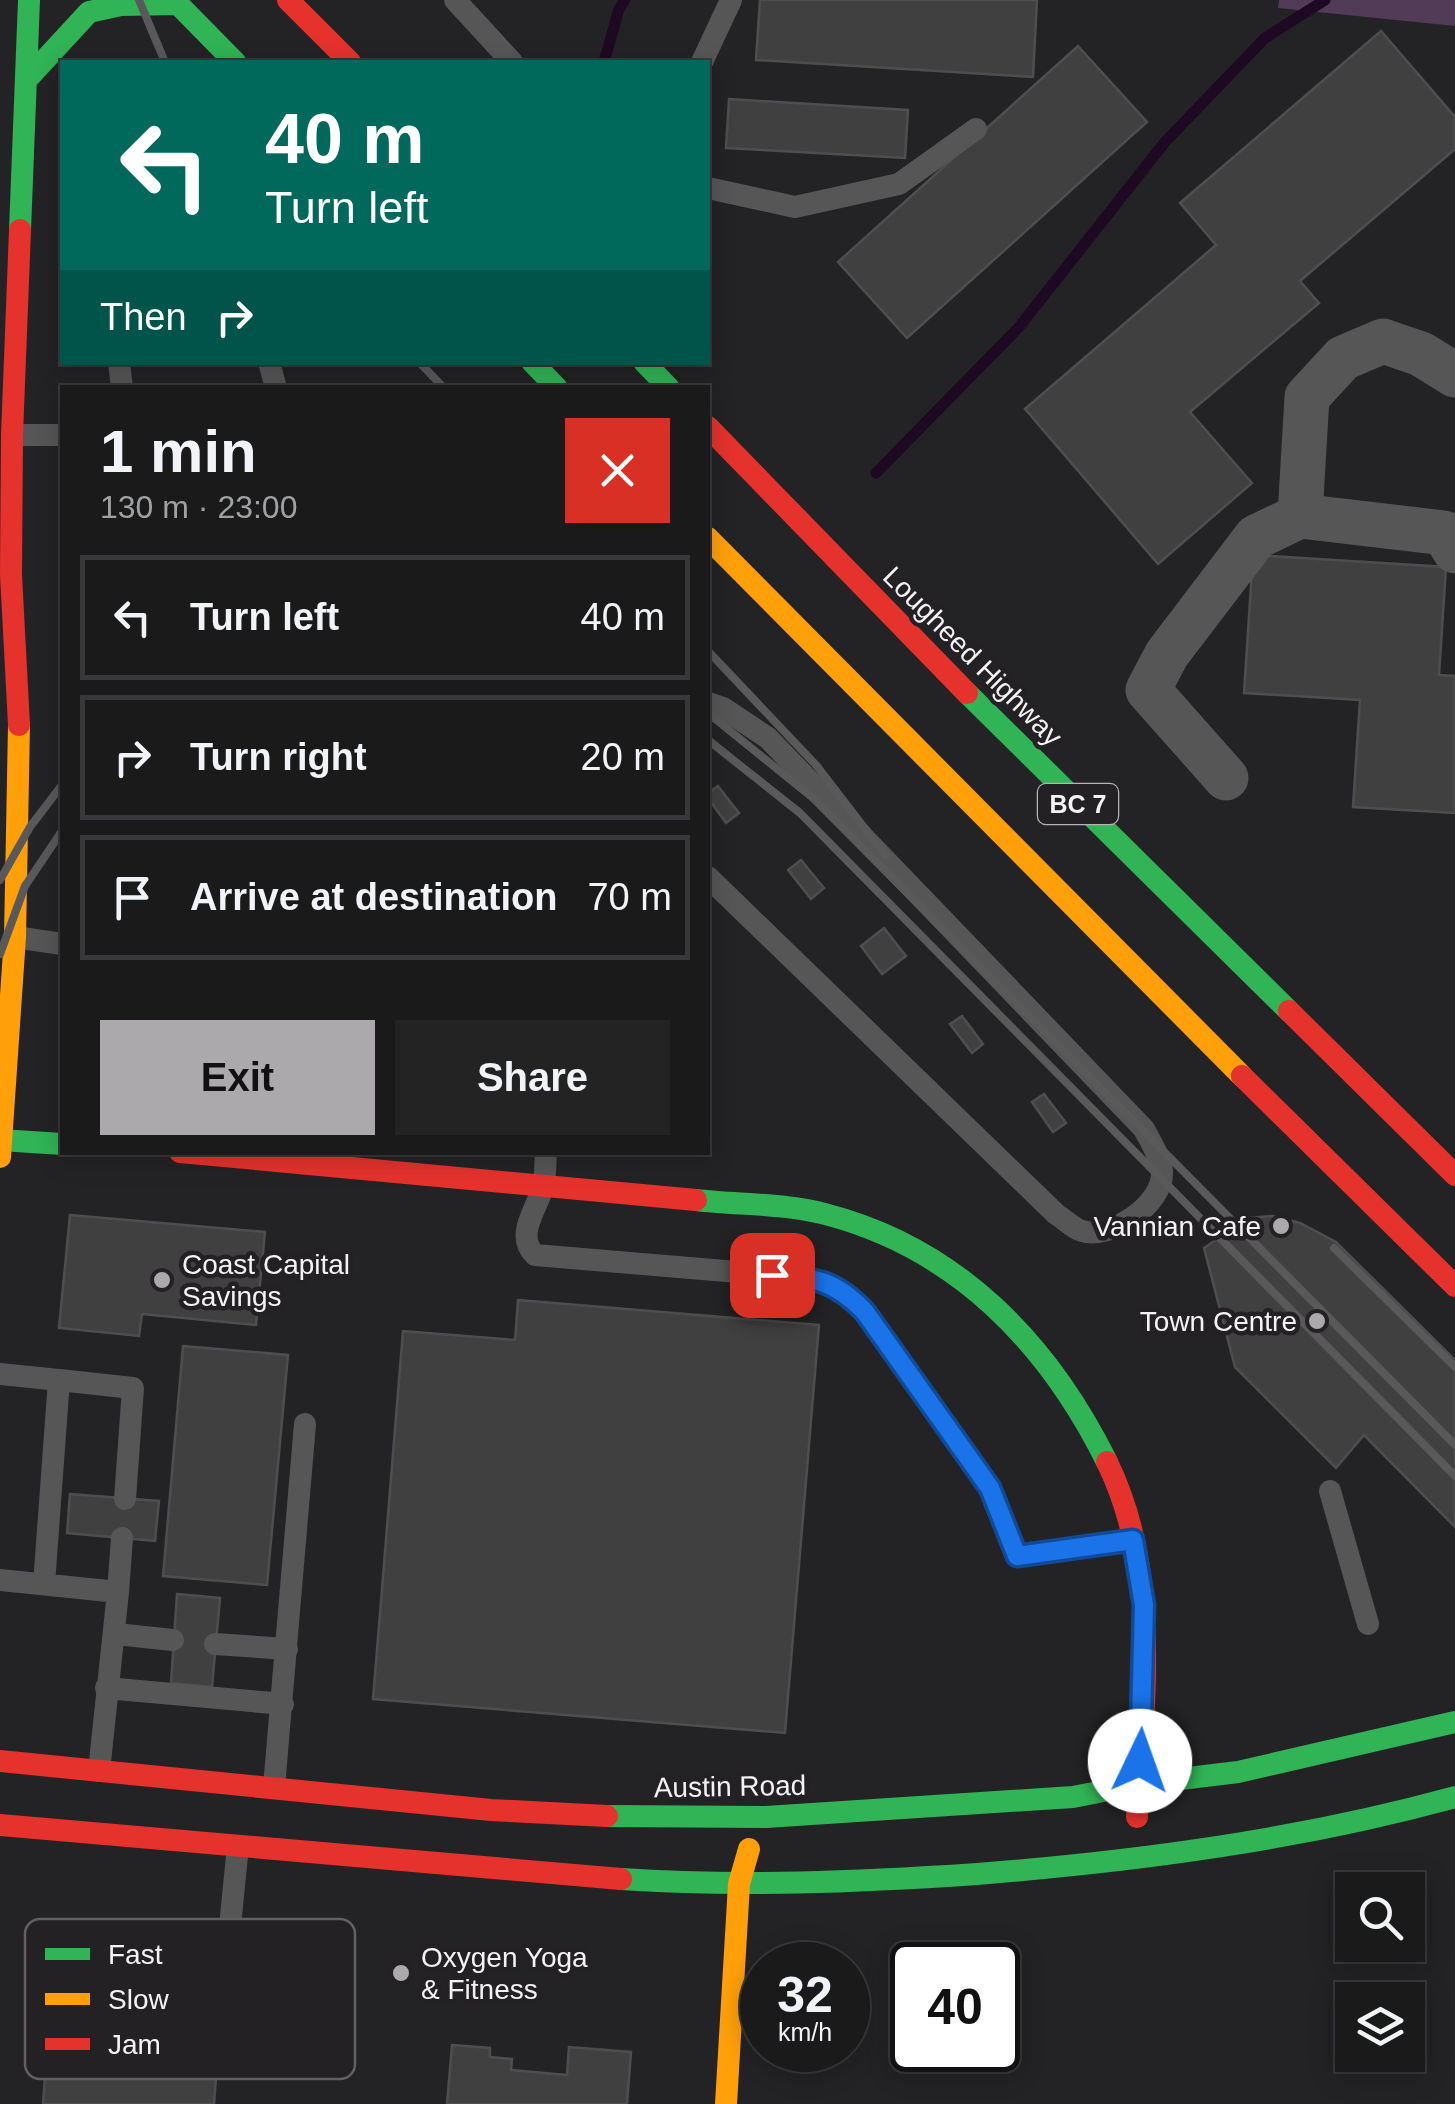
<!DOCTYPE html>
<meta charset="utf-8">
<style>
:root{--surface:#1a1a1b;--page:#232324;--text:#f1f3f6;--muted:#9fa1a3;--line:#38383a;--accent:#aba9ac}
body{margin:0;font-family:Helvetica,sans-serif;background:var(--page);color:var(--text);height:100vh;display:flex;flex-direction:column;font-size:38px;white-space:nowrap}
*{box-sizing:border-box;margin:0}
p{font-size:32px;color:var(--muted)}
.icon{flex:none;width:55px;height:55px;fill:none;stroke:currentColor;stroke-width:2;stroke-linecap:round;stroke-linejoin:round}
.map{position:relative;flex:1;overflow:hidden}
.drawer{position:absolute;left:60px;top:385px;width:650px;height:770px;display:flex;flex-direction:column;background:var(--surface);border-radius:0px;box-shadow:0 5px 25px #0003,0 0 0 2px var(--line)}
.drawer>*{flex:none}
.hud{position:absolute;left:60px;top:60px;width:650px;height:305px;border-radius:0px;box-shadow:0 5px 25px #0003,0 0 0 2px var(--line);background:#00695c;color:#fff;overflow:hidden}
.tools{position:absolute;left:1335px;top:1872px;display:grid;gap:20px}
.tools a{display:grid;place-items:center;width:90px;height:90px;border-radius:0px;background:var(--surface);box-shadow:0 5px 25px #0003,0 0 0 2px var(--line);font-size:50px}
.speed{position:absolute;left:740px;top:1942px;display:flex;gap:20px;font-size:50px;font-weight:700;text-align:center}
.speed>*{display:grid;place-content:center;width:130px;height:130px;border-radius:50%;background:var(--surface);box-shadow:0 5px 25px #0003,0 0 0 2px var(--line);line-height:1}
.speed small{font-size:25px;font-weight:400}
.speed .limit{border:5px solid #111;border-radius:15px;background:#fff;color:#111}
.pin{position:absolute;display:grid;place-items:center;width:85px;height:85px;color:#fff;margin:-42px;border-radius:20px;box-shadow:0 5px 15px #0006}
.me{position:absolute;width:110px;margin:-55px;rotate:3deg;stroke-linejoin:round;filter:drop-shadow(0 0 8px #0008)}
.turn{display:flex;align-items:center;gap:35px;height:210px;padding:0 40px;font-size:45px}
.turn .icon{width:130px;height:130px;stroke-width:2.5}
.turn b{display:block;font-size:70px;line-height:85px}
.then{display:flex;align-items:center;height:95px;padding:0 40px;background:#0003;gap:20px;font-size:38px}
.round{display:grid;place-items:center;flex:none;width:105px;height:105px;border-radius:0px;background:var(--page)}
.head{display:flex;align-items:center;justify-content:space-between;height:170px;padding:0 40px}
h1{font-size:60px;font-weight:700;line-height:75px}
.primary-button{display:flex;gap:20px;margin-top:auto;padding:20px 40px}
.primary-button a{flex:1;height:115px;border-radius:0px;background:var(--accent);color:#111;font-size:40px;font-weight:700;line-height:115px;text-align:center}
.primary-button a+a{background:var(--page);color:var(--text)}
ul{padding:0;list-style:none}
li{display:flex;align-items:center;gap:30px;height:125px;margin:0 20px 15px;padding:0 20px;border:5px solid var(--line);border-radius:0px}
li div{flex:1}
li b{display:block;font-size:38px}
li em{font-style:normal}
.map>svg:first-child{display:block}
</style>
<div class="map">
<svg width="1455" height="2104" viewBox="0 0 1455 2104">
<rect width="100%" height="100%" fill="#232224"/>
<path fill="#513b57" d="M1279,0H1455V26L1278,8Z"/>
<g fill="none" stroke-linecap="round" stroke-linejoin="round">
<path stroke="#1d0922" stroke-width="11" d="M604,62L619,9L625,0
M876,473L1019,327L1165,142L1265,38L1325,0"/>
</g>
<path fill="#414040" stroke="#4f4e4e" stroke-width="2.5" d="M760,0H1037L1033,77L756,60Z
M1381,31L1455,117V149L1300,281L1319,303L1190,412L1252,483L1158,564L1025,409L1216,245L1180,203Z
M1078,46L1147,122L907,338L838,262Z
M729,99L908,110L905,158L726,148Z
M1253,555L1446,567L1439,675L1455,676V813L1353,807L1360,700L1244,693Z
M718,786L739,813L726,823L708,798V793Z
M801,860L824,888L811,899L788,870Z
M884,928L906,956L882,974L861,946Z
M962,1016L983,1044L972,1053L950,1024Z
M1044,1094L1066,1123L1053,1132L1032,1102Z
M70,1215L265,1232L256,1325L142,1314L139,1336L59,1328Z
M1273,1216L1300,1223L1336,1242L1455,1360V1527L1364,1435L1336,1468L1235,1367L1204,1248L1247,1218Z
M518,1300L819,1325L785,1733L373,1699L403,1331L515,1340Z
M183,1346L288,1355L267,1585L163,1576Z
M70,1494L159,1501L155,1541L67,1533Z
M177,1594L220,1598L212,1687L171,1683Z
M56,1935L226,1948L214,2104H43Z
M452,2045L490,2048V2057L512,2059L511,2070L567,2075L569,2047L631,2052L627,2104H447Z"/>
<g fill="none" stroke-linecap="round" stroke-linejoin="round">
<path stroke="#575657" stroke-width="22" d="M455,0L512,62
M702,62L731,0
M708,188L795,207L899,184L976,129
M119,362L122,388
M269,362L276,388
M12,435H62
M708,703L723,708L768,738L1144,1129C1151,1143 1161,1157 1162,1172C1164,1203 1112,1240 1082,1231C1074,1229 1064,1219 1056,1214L708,877
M15,937L62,944
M546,1152C545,1163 546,1175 543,1186C538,1208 514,1235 535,1255L809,1278L836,1287L865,1313L990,1488L1017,1556L1133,1539
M0,1374L59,1380
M1330,1491L1368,1624
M0,1580L118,1592L99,1771
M44,1584L59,1380L133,1388L125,1499
M118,1592L122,1538
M116,1634L173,1640
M215,1644L287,1649
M106,1688L283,1704
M274,1787L305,1424
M229,1936L238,1846"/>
<path stroke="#575657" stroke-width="45" d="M1300,516L1307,397L1343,358L1383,341L1421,354L1455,375
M1226,778L1148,690L1167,654L1256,537L1300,516L1444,533L1455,551"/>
<path stroke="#30b455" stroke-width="22" d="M174,0L235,62
M29,77L89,12L121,5L178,4
M20,230L29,0
M532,362L557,388
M644,362L669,388
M967,693L1289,1011
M0,1140L62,1144
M696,1200C737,1205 784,1203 825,1214C957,1248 1048,1343 1107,1462
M607,1816L766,1817L1073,1797L1139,1784L1238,1772L1455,1722
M621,1879C740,1887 858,1882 977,1874C1139,1861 1298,1840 1455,1797"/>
<path stroke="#ff9f0a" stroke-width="22" d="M708,538L1242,1076
M0,1157L15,937L19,725
M726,2104L739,1884L749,1849"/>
<path stroke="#e5322d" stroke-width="22" d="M288,0L350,62
M708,427L967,693
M19,725L11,575L12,435L20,230
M1289,1011L1455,1175
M1242,1076L1455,1286
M180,1152L696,1200
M1107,1462C1161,1572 1144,1699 1137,1817
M0,1761L491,1810L607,1816
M0,1825L621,1879"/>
<path stroke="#5a595a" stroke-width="8" d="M139,0L165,62
M419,362L444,388
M708,651L816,765L886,856
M708,713L813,798L1455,1445
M708,740L800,813L1455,1476
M0,880L30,827L62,785
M0,954L25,886L62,831
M1334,1248L1455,1367"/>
</g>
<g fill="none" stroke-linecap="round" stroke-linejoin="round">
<g stroke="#114b97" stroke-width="25">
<path id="route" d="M772,1275C815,1278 835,1280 865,1312L990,1488L1017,1556L1133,1540L1144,1605L1140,1761"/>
</g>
<use href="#route" stroke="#1a73e8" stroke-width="18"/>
</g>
<g fill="#aba9ac" stroke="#242125" stroke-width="4">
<circle cx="1281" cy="1226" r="10"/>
<circle cx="162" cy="1280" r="10"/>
<circle cx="1317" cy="1321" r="10"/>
<circle cx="401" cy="1973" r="10"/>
</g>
<g text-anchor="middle" stroke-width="9" stroke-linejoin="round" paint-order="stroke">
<rect fill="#242125" stroke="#b6b3b7" stroke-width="2.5" x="1038" y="784" width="80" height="40" rx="8"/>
<g font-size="25" font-weight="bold" fill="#f4f2f5">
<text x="1078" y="813">BC 7</text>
</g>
<g font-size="28" fill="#f4f2f5" stroke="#242125">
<text transform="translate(973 656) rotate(45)" y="10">Lougheed Highway</text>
<text transform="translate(730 1786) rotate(-1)" y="10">Austin Road</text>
</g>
<g font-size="28" fill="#f4f2f5" stroke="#242125" text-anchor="end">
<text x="1261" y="1236">Vannian Cafe</text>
<text x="182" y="1274" text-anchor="start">Coast Capital<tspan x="182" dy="32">Savings</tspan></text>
<text x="1297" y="1331">Town Centre</text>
<text x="421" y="1967" text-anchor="start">Oxygen Yoga<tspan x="421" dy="32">&amp; Fitness</tspan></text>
</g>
</g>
<rect x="25" y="1919" width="330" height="160" rx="15" fill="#242125" stroke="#626063" stroke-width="2.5"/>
<rect x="45" y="1948" width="45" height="12" fill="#30b455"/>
<rect x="45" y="1993" width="45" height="12" fill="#ff9f0a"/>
<rect x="45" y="2038" width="45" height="12" fill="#e5322d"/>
<g font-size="28" fill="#f4f2f5">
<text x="108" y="1964">Fast</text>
<text x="108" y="2009">Slow</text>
<text x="108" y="2054">Jam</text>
</g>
</svg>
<div class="tools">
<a><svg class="icon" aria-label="search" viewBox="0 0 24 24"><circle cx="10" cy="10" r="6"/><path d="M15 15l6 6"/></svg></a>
<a><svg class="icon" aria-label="layers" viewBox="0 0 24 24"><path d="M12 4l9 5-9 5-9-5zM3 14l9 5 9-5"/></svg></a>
</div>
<div class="speed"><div>32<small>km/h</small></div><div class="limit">40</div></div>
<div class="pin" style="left:772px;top:1275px;background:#d93025"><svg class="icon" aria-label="arrive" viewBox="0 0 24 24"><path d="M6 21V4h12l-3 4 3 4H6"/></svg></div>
<svg class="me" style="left:1140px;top:1761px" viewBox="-20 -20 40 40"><circle r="19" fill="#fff"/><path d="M0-13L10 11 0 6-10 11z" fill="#1a73e8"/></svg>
<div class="hud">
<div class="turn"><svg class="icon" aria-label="left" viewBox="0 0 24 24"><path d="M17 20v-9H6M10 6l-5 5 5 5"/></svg><div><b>40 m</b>Turn left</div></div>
<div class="then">Then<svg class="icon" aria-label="right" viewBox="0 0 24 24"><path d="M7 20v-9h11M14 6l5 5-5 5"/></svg></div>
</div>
<section class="drawer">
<div class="head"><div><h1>1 min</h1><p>130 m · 23:00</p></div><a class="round" style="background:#d93025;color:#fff"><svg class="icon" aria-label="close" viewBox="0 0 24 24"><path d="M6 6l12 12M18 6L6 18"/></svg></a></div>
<ul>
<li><svg class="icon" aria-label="left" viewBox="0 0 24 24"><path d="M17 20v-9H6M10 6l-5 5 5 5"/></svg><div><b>Turn left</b></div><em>40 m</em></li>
<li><svg class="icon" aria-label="right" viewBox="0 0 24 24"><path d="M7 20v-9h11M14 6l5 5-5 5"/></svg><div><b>Turn right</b></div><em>20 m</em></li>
<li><svg class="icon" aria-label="arrive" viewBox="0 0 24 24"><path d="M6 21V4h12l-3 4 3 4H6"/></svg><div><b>Arrive at destination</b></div><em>70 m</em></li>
</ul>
<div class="primary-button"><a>Exit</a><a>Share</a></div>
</section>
</div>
